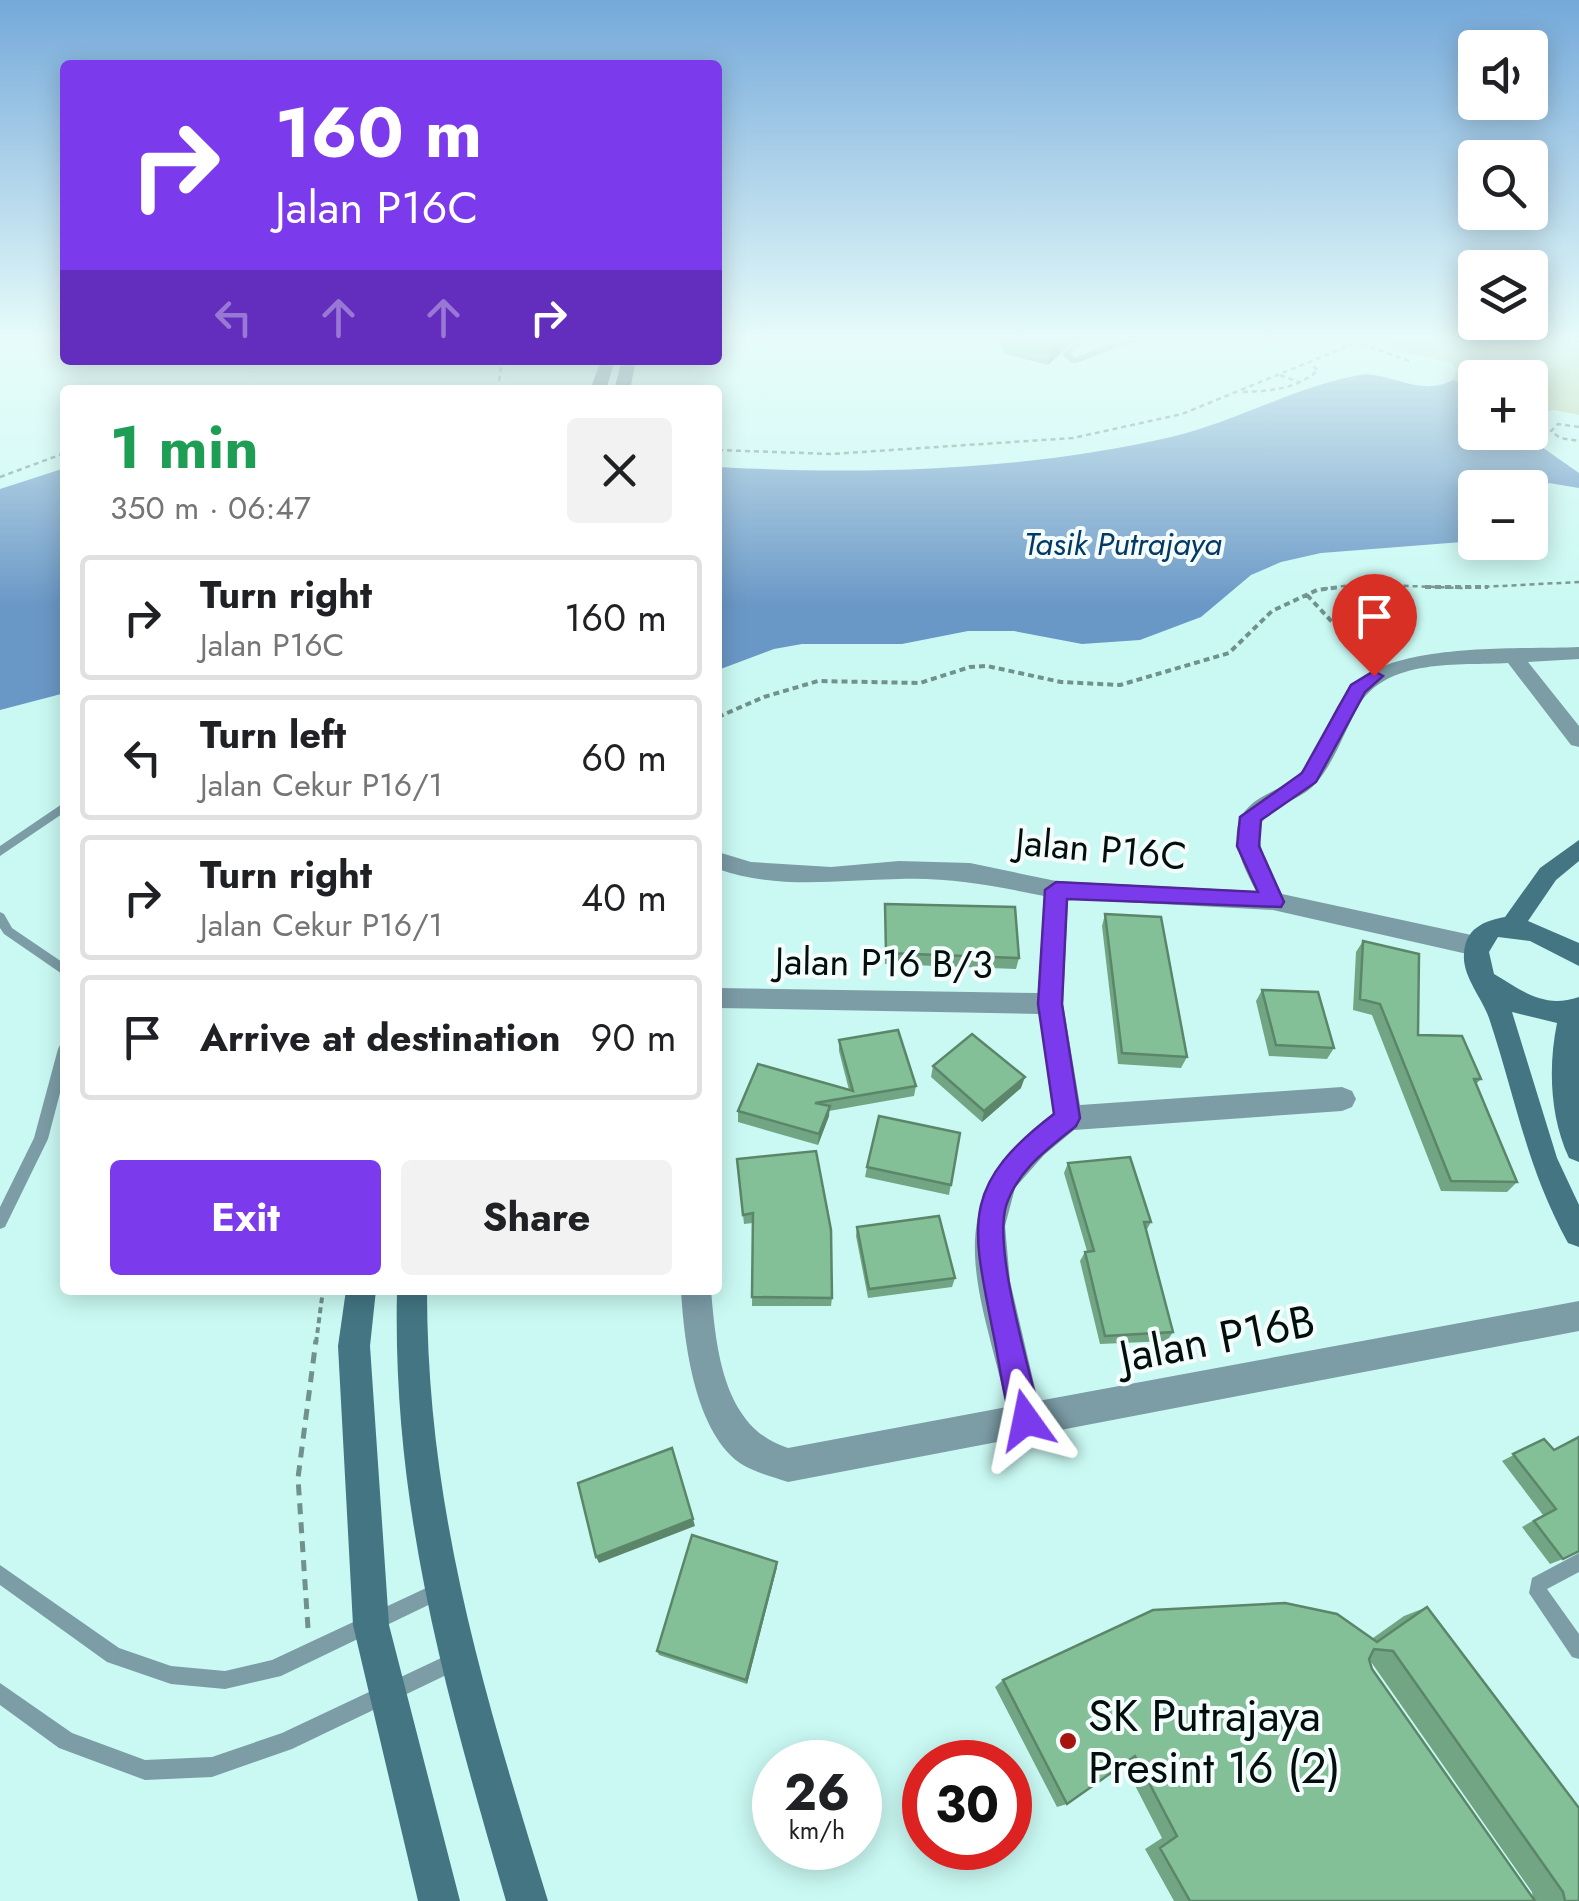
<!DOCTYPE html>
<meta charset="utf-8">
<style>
:root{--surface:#fff;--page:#f2f2f2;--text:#202124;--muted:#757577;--line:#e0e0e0;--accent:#7c3aed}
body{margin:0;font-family:Jost,sans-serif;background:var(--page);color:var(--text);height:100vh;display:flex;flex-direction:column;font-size:38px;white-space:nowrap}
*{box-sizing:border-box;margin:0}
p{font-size:32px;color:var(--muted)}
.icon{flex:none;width:55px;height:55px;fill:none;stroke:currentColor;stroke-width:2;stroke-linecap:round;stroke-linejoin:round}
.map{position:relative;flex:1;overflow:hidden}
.sheet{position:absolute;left:60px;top:385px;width:662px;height:910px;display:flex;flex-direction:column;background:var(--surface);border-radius:10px;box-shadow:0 5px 25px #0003}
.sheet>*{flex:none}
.banner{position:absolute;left:60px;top:60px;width:662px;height:305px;border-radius:10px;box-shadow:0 5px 25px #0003;background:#7c3aed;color:#fff;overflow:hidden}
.fabs{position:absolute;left:1458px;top:30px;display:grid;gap:20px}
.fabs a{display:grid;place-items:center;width:90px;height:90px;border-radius:10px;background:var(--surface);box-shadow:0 5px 25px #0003;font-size:50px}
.speed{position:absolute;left:752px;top:1740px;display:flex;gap:20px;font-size:50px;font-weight:700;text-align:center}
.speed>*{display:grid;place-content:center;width:130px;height:130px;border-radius:50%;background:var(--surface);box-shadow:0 5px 25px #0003;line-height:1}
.speed small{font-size:25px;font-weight:400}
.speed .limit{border:15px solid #d22;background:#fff;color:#111}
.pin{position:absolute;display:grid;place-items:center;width:85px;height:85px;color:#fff;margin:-102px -42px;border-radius:50% 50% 50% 0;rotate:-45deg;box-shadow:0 0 10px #0007}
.pin .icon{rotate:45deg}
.me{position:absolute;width:110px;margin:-55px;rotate:348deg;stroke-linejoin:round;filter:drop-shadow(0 0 8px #0008)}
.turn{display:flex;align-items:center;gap:35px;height:210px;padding:0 50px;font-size:45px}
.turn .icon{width:130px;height:130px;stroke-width:2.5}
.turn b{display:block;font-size:70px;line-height:85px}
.lanes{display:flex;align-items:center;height:95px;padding:0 50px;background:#0003;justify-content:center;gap:50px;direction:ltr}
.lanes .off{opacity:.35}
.round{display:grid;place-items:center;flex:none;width:105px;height:105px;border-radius:10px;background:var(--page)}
.summary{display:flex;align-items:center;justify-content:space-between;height:170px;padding:0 50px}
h1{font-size:60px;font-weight:700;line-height:75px;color:#1e9e55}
.cta{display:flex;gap:20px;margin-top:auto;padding:20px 50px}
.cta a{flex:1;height:115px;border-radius:10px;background:var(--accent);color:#fff;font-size:40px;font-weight:700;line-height:115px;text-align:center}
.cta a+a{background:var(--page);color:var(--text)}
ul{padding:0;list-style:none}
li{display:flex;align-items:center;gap:30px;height:125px;margin:0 20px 15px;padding:0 30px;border:5px solid var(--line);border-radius:10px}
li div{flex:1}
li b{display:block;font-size:38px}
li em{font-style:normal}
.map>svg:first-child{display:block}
</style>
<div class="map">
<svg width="1579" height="1901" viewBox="0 0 1579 1901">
<rect width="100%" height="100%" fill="#caf9f3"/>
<path fill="#becf9f" d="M1383,338H1579V415L1555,410L1530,414V378H1475V389L1453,380L1457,370L1451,363L1396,350Z"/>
<path fill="#6a98c6" d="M1366,374C1397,376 1422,396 1453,380L1475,389V432L1522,433L1579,473V488L1549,483L1540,489L1488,480L1475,488L1471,498L1475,502V541L1321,553L1281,562L1251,575L1201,617L1140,640L1082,644L1014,631H968L902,644H802L774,649L718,670V467C868,475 1023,471 1171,437C1237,422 1299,384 1366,374Z
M65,468V693L0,710V489Z"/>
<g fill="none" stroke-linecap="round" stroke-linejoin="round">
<path stroke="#71918d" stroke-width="2.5" stroke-dasharray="5 4" stroke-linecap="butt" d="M1362,344L1409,361
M1280,375L1299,382
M642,388L656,390
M498,390L502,360
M560,390L577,387
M1243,392C1270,391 1298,389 1318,370L1310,364
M1579,427L1558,424L1551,431L1560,438L1579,441
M718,450L831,454L1073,438L1182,414L1368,338
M0,477L65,453
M1323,589L1357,584L1461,588L1579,582"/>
<path stroke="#71918d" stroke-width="4" stroke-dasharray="6 4" stroke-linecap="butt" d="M1425,587H1488
M1307,595L1333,623L1380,656
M718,717L764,697L818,681L920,683L970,667L987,666L1061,682L1120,685L1229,653L1272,611L1317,590L1340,587
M316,1343L323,1290"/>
<path stroke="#71918d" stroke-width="5" stroke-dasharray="11 8" stroke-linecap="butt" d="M308,1628L298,1478L316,1340"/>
<path fill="#7c9ca6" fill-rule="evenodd" d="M1081,338H1089L1070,354L1075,358C1100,348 1123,338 1149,338L1117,347L1077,363H1071L1062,354Z
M65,802V812L0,856V846Z
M0,912L4,914L12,928L65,964V976L4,934L0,928Z
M65,1043V1074L48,1139L5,1227L0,1229V1207L34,1138L58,1049L60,1045Z
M1579,1553V1572L1547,1589L1579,1634V1659L1572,1657L1529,1593L1532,1578Z
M0,1565L119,1648L171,1666L225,1671L272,1660L439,1582L445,1585L448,1591L445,1597L281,1676L225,1689L171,1684L107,1662L0,1585Z
M456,1651L463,1653L465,1660L463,1667L292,1749L212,1777L145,1780L59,1748L0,1705V1683L72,1733L145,1760L212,1757L282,1733Z"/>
<path fill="#7c9ca6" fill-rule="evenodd" d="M1579,647V659L1528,662L1579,726V747L1571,745L1508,663C1460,666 1386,657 1358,707C1344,732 1336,759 1317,782C1301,802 1267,804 1258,830L1263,857L1282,894L1476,936L1485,939L1488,946L1485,953L1476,956L1273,910L1068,899L1063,1004L1080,1105L1342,1087L1352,1091L1356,1099L1352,1107L1342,1111L1074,1130L1044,1155L1015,1188L1005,1226L1010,1281L1038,1401L1579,1301V1331L788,1482C773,1477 757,1473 743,1465C695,1435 684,1342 681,1290H711C716,1348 723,1428 788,1448L1007,1407C979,1283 934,1204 1053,1113L1039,1014L718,1008V988L1038,993L1044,896C995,886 949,877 899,879C837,880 778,890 718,869V852L751,862L831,867L899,861L970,863L1056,881L1256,891C1239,859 1221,822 1260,798C1273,790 1289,785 1299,774C1322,749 1328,714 1350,688C1391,641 1520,650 1579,647Z"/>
<path fill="#437583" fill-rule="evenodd" d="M601,360H615L606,390H590Z
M622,360H636L630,390H614Z
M1579,840V861L1556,880L1528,921L1579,943V966L1530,941L1498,937L1489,952L1494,974C1523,991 1543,1009 1579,997V1162L1569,1158C1550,1117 1548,1067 1557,1023L1512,1012L1557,1158L1579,1205V1247L1568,1243C1526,1166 1516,1099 1489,1018C1482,998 1462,976 1464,954C1465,929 1483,921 1505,917L1540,868Z
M346,1290H376L370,1346L389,1625L460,1901H418L353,1625L338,1346Z
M397,1290H427C427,1510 484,1693 548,1901H506C446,1693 392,1509 397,1290Z"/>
</g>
<path fill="#71a583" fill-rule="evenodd" d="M0,338H26L0,340Z
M997,338H1077L1048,365L1005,354Z
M885,904L1019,958L1016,969L885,964Z
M1105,914L1187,1057L1181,1068L1118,1064L1102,926Z
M1363,941L1418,1035L1481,1079L1476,1084L1517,1182L1507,1192L1441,1191L1372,1015L1353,1010L1356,952Z
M1262,990L1334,1048L1327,1059L1269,1056L1256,1001Z
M839,1040L916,1086L914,1096L829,1111V1116L818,1145L738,1122V1111L849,1090L839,1051Z
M933,1066L1021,1088L982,1122L931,1077Z
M960,1133L949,1195L865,1177L867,1167Z
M737,1159L832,1298L831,1306H752L753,1223L744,1224Z
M1068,1163L1151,1222L1146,1231L1173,1332L1167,1341L1100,1344L1080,1261L1085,1252L1087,1251L1064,1173Z
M857,1227L955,1278L952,1287L868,1298L856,1236Z
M1544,1439L1563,1559L1550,1564L1522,1527L1543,1515L1502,1461Z
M777,1567L747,1684L659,1655L657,1651Z
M1427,1607L1579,1901H1174L1145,1849L1162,1838L1124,1764L1067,1804L1057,1807L995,1687L1003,1680L1373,1638L1404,1616ZM1369,1659L1532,1892L1533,1899L1372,1669Z"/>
<path fill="#5c866a" d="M1053,338H1077L1048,365Z
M721,910L722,922L718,934V920Z
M1025,1077L1021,1088L982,1122L984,1111Z
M830,1106L829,1116L818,1145L819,1134Z
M693,1519L695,1526L599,1563L596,1557Z
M777,1562V1567L747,1684L746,1680Z"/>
<path fill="#83c098" stroke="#5c866a" stroke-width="2.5" d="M885,904L1015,907L1019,958L886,953Z
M1105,914L1161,917L1187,1057L1122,1053Z
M1363,941L1419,954L1418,1035L1462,1036L1481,1079H1474L1517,1182L1451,1181L1380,1004L1360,999Z
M1262,990L1318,992L1334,1048L1276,1045Z
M898,1030L916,1086L815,1103L830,1106L819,1134L738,1111L758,1064L853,1091L839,1040Z
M972,1034L1025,1077L984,1111L933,1066Z
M879,1116L960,1133L951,1185L867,1167Z
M816,1151L831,1230L832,1298L752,1297L753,1213L743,1215L737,1159Z
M1130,1157L1151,1222H1144L1173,1332L1105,1336L1085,1252L1094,1251L1068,1163Z
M939,1216L955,1278L869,1289L857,1227Z
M1579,1437V1551L1563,1559L1534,1521L1556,1509L1513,1454L1544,1439L1554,1450Z
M672,1448L693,1519L596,1557L578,1483Z
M692,1535L777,1562L746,1680L657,1651Z
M1285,1603L1337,1614L1377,1642L1427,1607L1579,1808V1901H1565L1563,1892L1393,1651L1374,1649L1369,1659L1372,1669L1535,1901H1190L1160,1848L1177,1836L1135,1756L1067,1804L1003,1680L1153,1610Z"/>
<linearGradient id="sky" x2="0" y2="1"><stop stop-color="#75a9da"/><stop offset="0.56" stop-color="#e7fcfa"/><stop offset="1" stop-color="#e7fcfa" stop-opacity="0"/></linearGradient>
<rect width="1579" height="605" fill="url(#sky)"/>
<path fill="#7c3aed" stroke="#51269a" stroke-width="2.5" d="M1374,671L1383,676L1365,692L1316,782L1261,820L1259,846L1284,902L1281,907L1067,899L1062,1004L1080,1118L1076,1126C1049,1148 1017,1170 1006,1206C993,1251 1030,1370 1041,1420L1037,1430L1026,1435L1015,1430C1003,1400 1000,1364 993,1332C972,1225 959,1186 1054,1114L1038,1004L1045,890L1056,882L1258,892L1237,846L1240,817L1302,773L1351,685Z"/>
<circle fill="#a7130f" stroke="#f4fdfc" stroke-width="4" cx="1068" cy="1741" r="10"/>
<g text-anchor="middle" stroke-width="8" stroke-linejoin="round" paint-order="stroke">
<g font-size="32" font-style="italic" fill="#033964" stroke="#f4fdfc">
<text x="1123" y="555">Tasik Putrajaya</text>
</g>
<g font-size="38" fill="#010f0d" stroke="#f4fdfc">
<text transform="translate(1101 849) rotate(5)" y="13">Jalan P16C</text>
<text transform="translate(884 963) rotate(1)" y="13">Jalan P16 B/3</text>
</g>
<g font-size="45" fill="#010f0d" stroke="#f4fdfc">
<text transform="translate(1217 1338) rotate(-11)" y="16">Jalan P16B</text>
</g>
<g font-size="45" fill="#010f0d" stroke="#f4fdfc" text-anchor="start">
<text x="1088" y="1731">SK Putrajaya<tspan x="1088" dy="52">Presint 16 (2)</tspan></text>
</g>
</g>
</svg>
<div class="fabs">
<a><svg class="icon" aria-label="sound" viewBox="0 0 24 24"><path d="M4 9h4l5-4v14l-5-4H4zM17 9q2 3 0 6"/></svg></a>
<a><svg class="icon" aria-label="search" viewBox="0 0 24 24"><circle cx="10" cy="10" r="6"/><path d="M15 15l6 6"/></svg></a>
<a><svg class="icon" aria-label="layers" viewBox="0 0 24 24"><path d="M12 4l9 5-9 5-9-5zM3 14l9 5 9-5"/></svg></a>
<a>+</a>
<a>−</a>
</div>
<div class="speed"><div>26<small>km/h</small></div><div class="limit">30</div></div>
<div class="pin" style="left:1374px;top:676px;background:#d93025"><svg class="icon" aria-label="arrive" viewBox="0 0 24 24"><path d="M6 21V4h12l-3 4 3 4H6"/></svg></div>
<svg class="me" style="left:1026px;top:1420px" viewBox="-20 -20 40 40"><path d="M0-17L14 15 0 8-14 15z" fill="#7c3aed" stroke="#fff" stroke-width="4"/></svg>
<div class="banner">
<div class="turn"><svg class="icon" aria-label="right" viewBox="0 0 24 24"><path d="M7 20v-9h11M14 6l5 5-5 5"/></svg><div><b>160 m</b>Jalan P16C</div></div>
<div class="lanes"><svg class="icon off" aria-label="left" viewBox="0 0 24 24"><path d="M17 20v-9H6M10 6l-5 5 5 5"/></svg><svg class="icon off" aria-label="ahead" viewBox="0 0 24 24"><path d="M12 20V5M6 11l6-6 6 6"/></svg><svg class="icon off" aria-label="ahead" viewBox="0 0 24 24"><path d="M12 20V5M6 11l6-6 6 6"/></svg><svg class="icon" aria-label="right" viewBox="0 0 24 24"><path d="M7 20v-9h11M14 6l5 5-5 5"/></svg></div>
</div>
<section class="sheet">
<div class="summary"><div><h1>1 min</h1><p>350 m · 06:47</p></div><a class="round"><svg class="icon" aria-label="close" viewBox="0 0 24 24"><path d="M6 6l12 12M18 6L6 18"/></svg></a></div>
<ul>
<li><svg class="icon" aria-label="right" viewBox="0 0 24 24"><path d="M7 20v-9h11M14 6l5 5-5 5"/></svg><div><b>Turn right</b><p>Jalan P16C</p></div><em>160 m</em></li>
<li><svg class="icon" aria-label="left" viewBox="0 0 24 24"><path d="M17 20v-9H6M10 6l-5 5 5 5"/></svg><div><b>Turn left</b><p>Jalan Cekur P16/1</p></div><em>60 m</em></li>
<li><svg class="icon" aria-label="right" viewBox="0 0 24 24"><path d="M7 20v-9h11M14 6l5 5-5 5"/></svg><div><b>Turn right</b><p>Jalan Cekur P16/1</p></div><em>40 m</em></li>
<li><svg class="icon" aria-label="arrive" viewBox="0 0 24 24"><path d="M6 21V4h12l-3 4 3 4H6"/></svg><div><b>Arrive at destination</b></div><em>90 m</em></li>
</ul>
<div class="cta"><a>Exit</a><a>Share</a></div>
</section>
</div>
